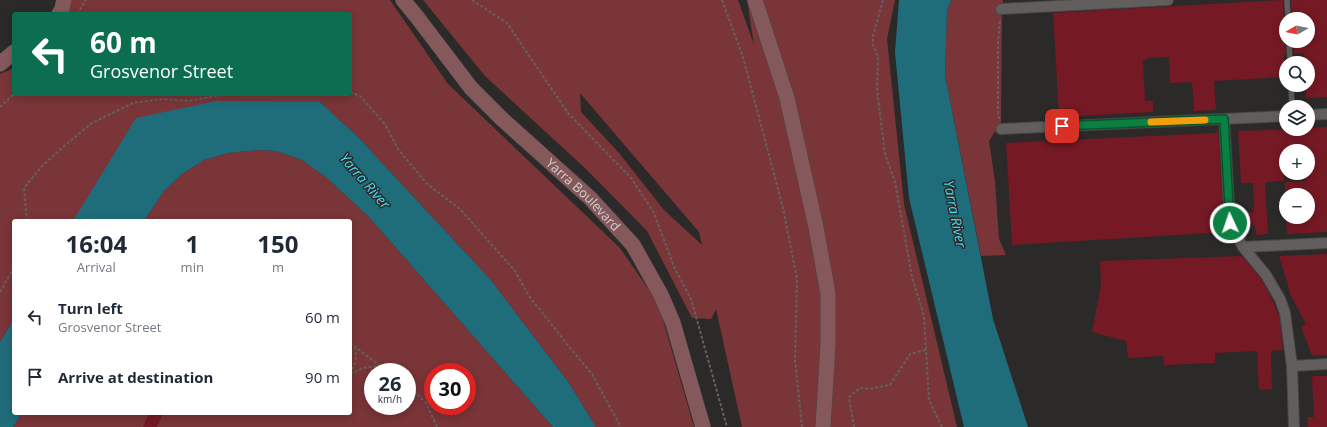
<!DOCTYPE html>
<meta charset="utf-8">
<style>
:root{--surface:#fff;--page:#f6f6f7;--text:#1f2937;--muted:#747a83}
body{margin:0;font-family:"Open Sans",sans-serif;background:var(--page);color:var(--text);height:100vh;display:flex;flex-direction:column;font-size:15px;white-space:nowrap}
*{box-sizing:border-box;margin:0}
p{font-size:13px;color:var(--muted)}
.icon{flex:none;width:22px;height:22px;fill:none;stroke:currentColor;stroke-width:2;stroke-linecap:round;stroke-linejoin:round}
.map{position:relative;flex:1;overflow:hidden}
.details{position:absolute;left:12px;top:219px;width:340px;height:196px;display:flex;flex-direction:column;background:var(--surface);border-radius:4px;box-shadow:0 2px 10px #0003}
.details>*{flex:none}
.top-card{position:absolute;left:12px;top:12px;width:340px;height:84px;border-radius:4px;box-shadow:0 2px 10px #0003;background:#0b6e4f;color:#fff;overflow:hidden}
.needle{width:26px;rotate:260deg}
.controls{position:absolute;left:1279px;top:12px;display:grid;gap:8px}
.controls a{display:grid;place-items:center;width:36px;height:36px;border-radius:50%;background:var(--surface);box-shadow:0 2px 10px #0003;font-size:20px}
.speed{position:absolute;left:364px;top:363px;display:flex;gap:8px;font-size:20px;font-weight:700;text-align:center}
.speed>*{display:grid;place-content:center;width:52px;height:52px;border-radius:50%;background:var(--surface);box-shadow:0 2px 10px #0003;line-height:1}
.speed small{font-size:10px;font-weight:400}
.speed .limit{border:6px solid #d22;background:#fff;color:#111}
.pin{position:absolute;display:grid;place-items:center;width:34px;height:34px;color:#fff;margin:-17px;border-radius:8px;box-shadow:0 2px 6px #0006}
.me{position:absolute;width:44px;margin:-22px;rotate:357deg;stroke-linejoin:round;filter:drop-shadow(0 0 3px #0008)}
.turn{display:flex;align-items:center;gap:14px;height:84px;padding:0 12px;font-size:18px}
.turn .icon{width:52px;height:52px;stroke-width:2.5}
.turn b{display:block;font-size:28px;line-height:34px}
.eta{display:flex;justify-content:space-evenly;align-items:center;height:68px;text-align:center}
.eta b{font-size:24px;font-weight:700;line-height:28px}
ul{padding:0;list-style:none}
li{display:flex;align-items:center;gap:12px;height:60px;padding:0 12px}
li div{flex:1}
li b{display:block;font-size:15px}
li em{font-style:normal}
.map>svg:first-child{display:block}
</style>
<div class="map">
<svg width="1327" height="427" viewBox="0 0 1327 427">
<rect width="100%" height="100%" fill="#2c2929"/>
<path fill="#7a3538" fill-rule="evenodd" d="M72,0H390L448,84L620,248L658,303L694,427H596L569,383L490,279L358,137L320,102L74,221H14V319L0,342V74L14,68V94H350V14H66Z
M423,0H738L754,45L747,0H895L887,39L904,204L957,427H742L716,309L711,319L692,318L647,231L587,170L485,76ZM580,93L699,232L702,245L664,210L619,153L581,112Z
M951,0H1003L1002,13L1001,122L989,141L995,181L999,239L1006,255L981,256L945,75L947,10Z
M258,150L276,151L302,160L327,178L369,217L553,427H13L22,413H350V221H144L164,191L182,174L204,160L228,153ZM373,372H407V406H373ZM433,372H467V406H433Z"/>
<path fill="#1f6d7a" d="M899,0H951L947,10L945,75L993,319L1028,427H964L909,198L895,52Z
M216,101L320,102L358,137L490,279L569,383L596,427H553L369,217L327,178L302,160L276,151L258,150L228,153L204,160L182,174L164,191L144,221H73L136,118Z
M14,319V413H22L13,427H0V342Z"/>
<path fill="#751924" d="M1283,0L1284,19H1282L1283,41H1285L1286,54H1284L1285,77L1214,81L1216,110L1194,111L1192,82L1170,83L1169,57L1147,58V60H1143L1145,101H1153V112L1059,117L1053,13Z
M1291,0H1327V97L1306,98V85H1308V63H1304V53L1294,54L1293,41H1308V19H1292Z
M1327,127V232L1287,234L1286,217H1308V195H1285V182L1306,181L1305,173H1308V151H1282L1284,181L1265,182L1268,234L1256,235L1255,226L1239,227L1236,221V213L1254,212L1253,183H1241L1238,131L1308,129V128Z
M1218,131L1224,223L1227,232L1012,245L1006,143L1214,133Z
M1327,254V355L1312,356L1301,327L1306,324L1291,296L1279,256Z
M1242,256L1261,279L1270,295L1279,315L1283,350L1271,351L1272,389L1259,390L1257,351L1215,353V363L1164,365L1163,356L1128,358L1126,341L1092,332L1101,285L1100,261Z
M1312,376H1327V427H1308L1307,417H1314Z
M149,413H163L157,427H143Z"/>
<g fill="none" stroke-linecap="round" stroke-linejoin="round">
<g stroke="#494646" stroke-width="6">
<path id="lane" d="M1287,0L1288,19
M1289,41L1290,63
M1291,85L1292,107"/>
</g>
<g stroke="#494646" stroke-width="12">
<path id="street" d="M1001,9L1168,0
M1308,115L1327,114
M1224,119L1230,223L1243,247L1266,275L1280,299L1285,313L1292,366L1294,427
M1001,129L1286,116
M1243,247L1327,243
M1292,366L1327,364"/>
</g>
<g stroke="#494646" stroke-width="16">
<g id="secondary">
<path id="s1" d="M403,0L417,17L471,88L502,119L590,198L633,245L661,295L673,323L703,427"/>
<path d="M755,0L787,98L816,227L828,294V344L823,427"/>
<path d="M59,14L62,9L64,0"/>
<path d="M0,64L14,52"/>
</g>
</g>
<path stroke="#646161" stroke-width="2" stroke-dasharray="3 2" stroke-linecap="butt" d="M472,0L507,23L568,113L631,178L654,213L674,267L691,299L727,427
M722,0L743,57L783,208L797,279L795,360L802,427
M883,0L873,36V45L878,56L877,89L882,130L885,154L895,182L912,277L924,316L929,400L942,427
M77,14L86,0
M350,92L360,96L385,124L398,149L427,184L460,209L515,271L529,296L571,349L592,374L621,427
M0,107L14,94
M999,119L998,112V44L1000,19
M27,221L24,188L42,166L63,147L92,123L133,103L162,99L188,101L226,94
M0,292L14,267
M350,343L379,365
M350,374L363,368L380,366L392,372
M350,374C356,364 357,357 355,347
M407,384L426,403L437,427
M854,427L849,397L860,388L869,389L890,385L910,354L926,350"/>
<use href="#lane" stroke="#625e5e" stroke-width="5"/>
<use href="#street" stroke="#625e5e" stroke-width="10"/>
<use href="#secondary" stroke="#85595c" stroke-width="15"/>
</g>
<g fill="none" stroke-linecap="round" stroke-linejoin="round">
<g stroke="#07532c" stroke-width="10">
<path id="route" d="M1062,126L1224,119L1230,223"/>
</g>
<use href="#route" stroke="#0b8043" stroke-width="7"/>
<path stroke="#f59e0b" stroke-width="7" d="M1151,122L1205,120"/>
</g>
<g text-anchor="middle" stroke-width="3" stroke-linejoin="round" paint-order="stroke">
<g font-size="13" fill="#d3d0d0" stroke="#2c2929">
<text dy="5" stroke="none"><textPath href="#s1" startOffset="266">Yarra Boulevard</textPath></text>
</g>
<g font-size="14" font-style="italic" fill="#49dbf2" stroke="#2c2929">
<text transform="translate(365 181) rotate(49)" y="5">Yarra River</text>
<text transform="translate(955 214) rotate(79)" y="5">Yarra River</text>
</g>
</g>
</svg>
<div class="controls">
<a><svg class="needle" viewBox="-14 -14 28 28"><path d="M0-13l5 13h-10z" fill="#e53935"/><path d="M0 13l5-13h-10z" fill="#747a83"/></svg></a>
<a><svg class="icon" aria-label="search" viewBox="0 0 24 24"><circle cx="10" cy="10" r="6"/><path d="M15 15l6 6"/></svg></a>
<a><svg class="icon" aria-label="layers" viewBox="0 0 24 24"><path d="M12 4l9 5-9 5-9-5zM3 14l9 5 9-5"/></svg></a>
<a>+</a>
<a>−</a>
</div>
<div class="speed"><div>26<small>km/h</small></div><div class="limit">30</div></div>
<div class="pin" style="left:1062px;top:126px;background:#d93025"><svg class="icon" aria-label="arrive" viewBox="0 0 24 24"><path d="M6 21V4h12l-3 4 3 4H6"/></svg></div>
<svg class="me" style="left:1230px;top:223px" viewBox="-20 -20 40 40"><circle r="17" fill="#0b8043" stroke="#fff" stroke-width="3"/><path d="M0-11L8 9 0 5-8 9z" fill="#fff"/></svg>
<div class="top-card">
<div class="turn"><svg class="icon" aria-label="left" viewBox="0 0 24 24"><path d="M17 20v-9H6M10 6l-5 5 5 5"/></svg><div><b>60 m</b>Grosvenor Street</div></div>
</div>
<section class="details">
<div class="eta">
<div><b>16:04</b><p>Arrival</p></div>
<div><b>1</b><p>min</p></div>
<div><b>150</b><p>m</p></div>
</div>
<ul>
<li><svg class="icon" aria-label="left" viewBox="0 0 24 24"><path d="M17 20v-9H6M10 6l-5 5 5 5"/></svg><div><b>Turn left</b><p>Grosvenor Street</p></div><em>60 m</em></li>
<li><svg class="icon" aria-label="arrive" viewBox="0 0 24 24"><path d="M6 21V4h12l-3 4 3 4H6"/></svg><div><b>Arrive at destination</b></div><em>90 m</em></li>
</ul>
</section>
</div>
